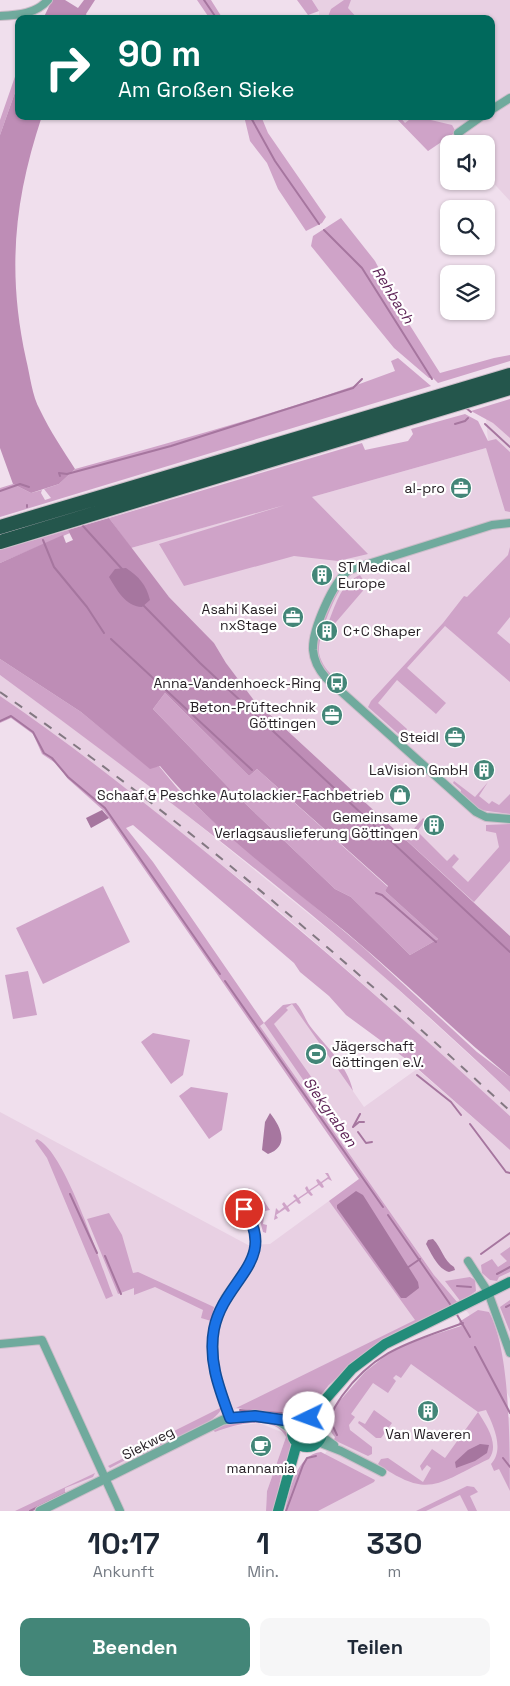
<!DOCTYPE html>
<html lang="de">
<meta charset="utf-8">
<style>
:root{--surface:#fff;--page:#f6f6f7;--text:#1f2937;--muted:#747a83;--accent:#438678}
body{margin:0;font-family:"Space Grotesk",sans-serif;background:var(--page);color:var(--text);height:100vh;display:flex;flex-direction:column;font-size:19px;white-space:nowrap}
*{box-sizing:border-box;margin:0}
p{font-size:16px;color:var(--muted)}
.icon{flex:none;width:28px;height:28px;fill:none;stroke:currentColor;stroke-width:2;stroke-linecap:round;stroke-linejoin:round}
.map{position:relative;height:1511px;overflow:hidden}
.drawer{display:flex;flex-direction:column;background:var(--surface);flex:1}
.drawer>*{flex:none}
.hud{position:absolute;left:15px;top:15px;width:480px;height:105px;border-radius:10px;box-shadow:0 1px 4px #0004;background:#00695c;color:#fff;overflow:hidden}
.fabs{position:absolute;left:440px;top:135px;display:grid;gap:10px}
.fabs a{display:grid;place-items:center;width:55px;height:55px;border-radius:10px;background:var(--surface);box-shadow:0 1px 4px #0004;font-size:25px}
.pin{position:absolute;display:grid;place-items:center;width:42px;height:42px;color:#fff;margin:-21px;border:2px solid #fff;border-radius:50%;box-shadow:0 1px 5px #0007}
.me{position:absolute;width:55px;margin:-28px;rotate:267deg;stroke-linejoin:round;filter:drop-shadow(0 0 4px #0008)}
.turn{display:flex;align-items:center;gap:18px;height:105px;padding:0 20px;font-size:22px}
.turn .icon{width:65px;height:65px;stroke-width:2.5}
.turn b{display:block;font-size:35px;line-height:42px}
.eta{display:flex;justify-content:space-evenly;align-items:center;height:85px;text-align:center}
.eta b{font-size:30px;font-weight:800;line-height:35px}
.cta{display:flex;gap:10px;margin-top:auto;padding:10px 20px}
.cta a{flex:1;height:58px;border-radius:10px;background:var(--accent);color:#fff;font-size:20px;font-weight:800;line-height:58px;text-align:center}
.cta a+a{background:var(--page);color:var(--text)}
.map>svg:first-child{display:block}
</style>
<div class="map">
<svg width="510" height="1511" viewBox="0 0 510 1511">
<rect width="100%" height="100%" fill="#f0dfed"/>
<path fill="#e8d0e3" d="M312,0H510V201L486,175V144H457L449,137L428,151L394,116H491V19H319V11Z
M510,412V936L253,699L226,663L214,643L169,597L131,548L486,448L488,441L486,419Z
M0,675L141,778L367,961L510,1092V1116L354,976L265,899L141,801L0,696Z
M292,1003L364,1107L417,1069L510,1150V1399L469,1314L460,1303L453,1302L260,1026Z
M0,1112L248,1245L270,1244L359,1179L447,1305L214,1420L227,1427L259,1423L284,1433L286,1437L267,1491L266,1511H0Z
M411,1342L510,1418V1511H288L317,1457L325,1454L335,1437L330,1431L328,1418L330,1412L365,1372L389,1353Z"/>
<path fill="#cfa3c8" d="M197,0H211L223,19H210Z
M297,0H312L319,11L308,15Z
M344,0H351L348,8L358,19H327L331,9Z
M19,65V81L0,135V120Z
M244,116H261L268,133L326,217L322,223L306,231L278,189L267,163L250,141Z
M394,116H399L405,123L414,116L452,125L456,132L428,151Z
M341,218L375,261L404,316L440,373L494,358L510,355V361L438,383L433,378H429L394,348L311,246L313,236Z
M398,358L431,386L0,517V488L13,484L31,493L42,490L41,493L45,500L51,498L44,489L59,484L75,469C182,439 291,410 395,371L391,361Z
M510,399V438L493,423L471,411Z
M465,414L478,421L488,441L496,439L510,452V512L505,511L486,448L312,497L368,554L338,561L294,556L184,586L159,544L285,505L131,548L109,518L362,443L365,450L408,441L413,434L411,429Z
M68,530L70,533L0,563V550Z
M510,547V617L497,633L510,644V682L445,626L407,668L446,703L436,714L397,680L378,703L407,729L403,738L368,707L371,701L443,623L464,596L467,597L508,555Z
M376,563L377,565C369,568 358,570 351,575C338,585 317,636 319,653C321,664 328,671 335,679H333C324,671 317,662 316,649C316,632 337,582 351,573C358,568 368,566 376,563Z
M360,575L367,586L331,628L327,626C335,607 340,584 360,575Z
M0,659L81,712L150,768L159,766L178,789L214,822L364,948L477,1052L510,1077V1092C463,1048 416,1004 367,962C250,860 125,767 0,675Z
M165,693L249,776L257,769L388,887L385,891L438,939L410,955L351,897L335,889L232,791L153,709Z
M0,696C65,740 126,788 187,837C298,926 405,1020 510,1116V1150L410,1062L346,1015L329,996L300,972L294,963L133,825L126,828L153,862L264,1023L283,1005L296,1003C302,1009 305,1019 310,1026C326,1047 347,1064 353,1091L292,1004L286,1008L288,1010L274,1024L319,1088L317,1100L264,1023L260,1026L434,1275L458,1303L362,1355L329,1385L306,1413L291,1416L236,1408L415,1320L329,1201L359,1179L104,811L68,779L57,764L42,754L33,734L11,718L0,723Z
M454,781L475,797L488,782L479,796L489,804L492,801L499,805L510,794V814L480,810L461,795V790L453,783Z
M423,818L426,820L417,831L447,861L454,854L459,859L452,867L468,882L499,847L496,833L486,831V825L510,824V861L474,902L405,839Z
M103,886L130,942L43,984L16,928Z
M28,971L37,1015L13,1019L5,975Z
M153,1033L190,1040L183,1075L171,1084L141,1042Z
M191,1087L228,1093L222,1130L209,1139L179,1096Z
M37,1139C66,1152 100,1264 113,1296L106,1299L47,1158L35,1141Z
M325,1173H328L332,1181L328,1179L322,1183L324,1187L322,1188L319,1185L310,1191L313,1195L311,1196L308,1193L299,1199L301,1203L299,1204L296,1201L288,1207L290,1211L288,1212L285,1209L276,1215L278,1218L274,1220L276,1208L279,1211L284,1207L282,1204L284,1202L287,1206L296,1199L293,1196L295,1194L298,1198L307,1192L305,1188L307,1186L309,1190L318,1184L316,1180L318,1179L321,1182L328,1177Z
M249,1188L258,1201H264L270,1210L265,1211L263,1224L267,1225L266,1233L263,1232L260,1221L263,1219L260,1212L256,1214V1217L239,1199Z
M109,1213L122,1235L133,1273L138,1272L214,1307L211,1321L201,1318L203,1310L155,1287L134,1295V1288L118,1294L87,1219Z
M510,1247V1272L499,1277L497,1281L490,1280L482,1273L481,1265L492,1259L498,1267L507,1261L500,1254Z
M470,1277L475,1280L476,1291L461,1302L445,1281Z
M510,1300V1332L500,1307Z
M478,1310L489,1312C510,1350 510,1443 510,1491L499,1469L494,1471L491,1464C505,1449 493,1425 486,1410L478,1412C486,1425 500,1444 489,1459C438,1483 429,1500 378,1464L381,1459L388,1458L423,1482L431,1468L427,1465L422,1471L420,1466L432,1449L445,1458L478,1412L411,1364L401,1378L396,1375L393,1378L396,1381L388,1393L373,1383L351,1414L355,1417L349,1425L350,1430L372,1447V1454L368,1456L334,1440L335,1437C329,1431 327,1421 330,1412L365,1372L389,1353L411,1342L461,1326L459,1322Z
M222,1407C218,1421 191,1430 179,1437L174,1436L172,1432Z
M374,1410L392,1423L381,1438H376L358,1423L359,1421L365,1424Z
M249,1418L277,1424L289,1434L291,1450L282,1472L274,1511H266L267,1491L286,1437C274,1413 233,1425 215,1432L213,1430L223,1424Z
M297 1432a11 11 0 1 1 22 0a11 11 0 1 1-22 0Z
M169,1435V1443L134,1460L133,1456L110,1468L108,1466Z
M321,1452L375,1480L374,1482L318,1511H285C289,1491 297,1454 321,1452Z
M95,1473L93,1477L65,1488V1496L33,1511H15Z
M467,1486L474,1487L478,1492L470,1496L477,1511H468L460,1495L426,1511H416Z"/>
<path fill="#be8db6" fill-rule="evenodd" d="M52,0H65L78,8L84,0H95L86,14L88,19H43Z
M19,81V116H42C14,200 7,272 26,359C30,375 32,396 40,410C50,431 63,450 75,469L59,484L31,493L13,484L0,448V135Z
M109,518L169,597L214,643L226,663L253,699L510,936V1077C454,1031 403,980 347,933C283,880 213,830 160,766L150,769L81,712L0,659V563L63,535L66,543L73,540L68,530ZM165,693L249,776L257,769L388,886L385,891L438,939L410,955L351,897L335,889L232,791L153,709Z"/>
<path fill="#a6769f" d="M126,568C139,577 146,584 150,600L142,607C125,606 117,590 109,577L115,569Z
M102,810L109,818L91,828L86,818Z
M270,1113C281,1127 290,1146 268,1154L262,1150L265,1122Z
M356,1191L363,1195L418,1282L419,1288L406,1298H401L337,1208V1205Z
M433,1239C442,1248 443,1260 454,1267L455,1270L449,1272C438,1269 431,1253 426,1244L428,1240Z
M480,1444L489,1445L487,1453L475,1461L456,1468L455,1462L468,1450Z"/>
<g fill="none" stroke-linecap="round" stroke-linejoin="round">
<path stroke="#a6769f" stroke-width="2" d="M204,0L217,19
M250,116L275,161L319,224
M324,230L362,268L432,379
M466,408L471,412
M455,424L465,421L468,418
M485,424L510,447
M60,476L59,473L67,474L171,446L353,388L362,379
M0,491L20,484L29,487
M27,505V507
M83,526L122,569
M43,540L54,567L87,607L104,633
M143,605L200,663L510,952
M111,639L252,770
M0,721L11,716L33,732L44,753L52,758L68,777L105,808L220,974
M376,893L382,895L436,942
M225,981L383,1207
M417,1075L451,1102L461,1115
M470,1124L506,1172L510,1173
M353,1127L360,1114
M353,1127L359,1122H364
M358,1132L366,1143L372,1142
M70,1194L97,1253
M388,1215L452,1307
M481,1254L510,1233
M105,1256L121,1294
M407,1268L420,1259
M497,1274L510,1267
M457,1286L471,1287
M506,1307L510,1305
M456,1313L470,1337
M475,1347L510,1413
M240,1410L252,1411
M262,1412L300,1414L305,1412
M337,1435L330,1420C331,1411 337,1404 342,1396C376,1349 412,1342 463,1323
M503,1458L510,1467
M30,1511L66,1493
M286,1511L303,1465L307,1458L316,1456"/>
<g stroke="#ccbdc9" stroke-width="10">
<path id="minor" d="M0,16C18,15 36,14 48,0
M491,110L510,98
M458,133L482,116
M510,523L492,525L349,570C333,582 312,630 313,650C314,662 319,670 326,678L476,812L486,817L510,819
M468,1261L488,1292L510,1353
M0,1344L42,1340L120,1511
M230,1418L214,1369V1330L225,1298L252,1260L256,1243L252,1223L235,1197
M321,1436L334,1445
M318,1442L341,1451L382,1472"/>
</g>
<g stroke="#ccbdc9" stroke-width="11">
<path id="tertiary" d="M277,1420L293,1430
M40,1511L223,1420L255,1415L297,1422"/>
</g>
<g stroke="#ccbdc9" stroke-width="12">
<path id="secondary" d="M292 1432a15 15 0 1 1 30 0a15 15 0 1 1-30 0Z
M309,1418L352,1369L385,1344L510,1282
M278,1511L297,1443"/>
</g>
<g stroke="#ccbdc9" stroke-width="16">
<path id="motorway" d="M0,527L510,375
M0,542L510,388"/>
</g>
<use href="#minor" stroke="#70aa9d" stroke-width="8"/>
<use href="#tertiary" stroke="#70aa9d" stroke-width="9"/>
<use href="#secondary" stroke="#238c7a" stroke-width="10"/>
<use href="#motorway" stroke="#24564c" stroke-width="14"/>
<path stroke="#837882" stroke-width="2" stroke-dasharray="9 9" stroke-linecap="butt" d="M0,692C181,817 348,961 510,1111"/>
</g>
<g fill="none" stroke-linecap="round" stroke-linejoin="round">
<g stroke="#114b97" stroke-width="12">
<path id="route" d="M244,1209C279,1261 224,1279 214,1329C208,1360 219,1388 230,1418L255,1416L297,1422L309,1418"/>
</g>
<use href="#route" stroke="#1a73e8" stroke-width="9"/>
</g>
<defs>
<g id="office-disc" transform="scale(1.125)"><circle r="9.5" fill="#438678" stroke="#fff"/><path d="M-6-3h4V-5.5h4V-3h4V5H-6ZM-1-4.5V-3h2v-1.5ZM-6 0V1H6V0Z" fill="#fff"/></g>
<g id="building-disc" transform="scale(1.125)"><circle r="9.5" fill="#438678" stroke="#fff"/><path d="M-4-6H4V6H1V3H-1V6H-4ZM-2.5-4.3h1.7v1.8h-1.7ZM.8-4.3h1.7v1.8H.8ZM-2.5-1h1.7V.8h-1.7ZM.8-1h1.7V.8H.8Z" fill="#fff"/></g>
<g id="bus-disc" transform="scale(1.125)"><circle r="9.5" fill="#438678" stroke="#fff"/><path d="M-5-6H5V4H4V6H2V4H-2V6H-4V4H-5ZM-3.5-4V0h7V-4ZM-3.5 1.2v1.5H-2V1.2ZM2 1.2v1.5H3.5V1.2Z" fill="#fff"/></g>
<g id="shop-disc" transform="scale(1.125)"><circle r="9.5" fill="#438678" stroke="#fff"/><path d="M-5-2.5h2.3a2.7 3.5 0 0 1 5.4 0H5L5.5 6h-11ZM-1.5-2.5h3a1.5 2.3 0 0 0-3 0Z" fill="#fff"/></g>
<g id="stadium-disc" transform="scale(1.125)"><circle r="9.5" fill="#438678" stroke="#fff"/><path d="M0-5a6.5 5 0 1 0 0 10a6.5 5 0 1 0 0-10ZM-3.5-1.8h7v3.6h-7Z" fill="#fff"/></g>
<g id="cafe-disc" transform="scale(1.125)"><circle r="9.5" fill="#438678" stroke="#fff"/><path d="M-5.5-4.5H6V0H3Q3 3.5 0 3.5H-2.5Q-5.5 3.5-5.5 0ZM3-3.2v2h1.7v-2ZM-6 4.5H4V6H-6Z" fill="#fff"/></g>
</defs>
<g fill-rule="evenodd">
<use href="#office-disc" x="461" y="488"/>
<use href="#building-disc" x="322" y="575"/>
<use href="#office-disc" x="293" y="617"/>
<use href="#building-disc" x="327" y="631"/>
<use href="#bus-disc" x="337" y="683"/>
<use href="#office-disc" x="332" y="715"/>
<use href="#office-disc" x="455" y="737"/>
<use href="#building-disc" x="484" y="770"/>
<use href="#shop-disc" x="400" y="795"/>
<use href="#building-disc" x="434" y="825"/>
<use href="#stadium-disc" x="316" y="1054"/>
<use href="#building-disc" x="428" y="1411"/>
<use href="#cafe-disc" x="261" y="1446"/>
</g>
<g text-anchor="middle" stroke-width="4.5" stroke-linejoin="round" paint-order="stroke">
<g font-size="14" fill="#272126" stroke="#fff" text-anchor="end">
<text x="445" y="493">al-pro</text>
<text x="338" y="572" text-anchor="start">ST Medical<tspan x="338" dy="16">Europe</tspan></text>
<text x="277" y="614">Asahi Kasei<tspan x="277" dy="16">nxStage</tspan></text>
<text x="343" y="636" text-anchor="start">C+C Shaper</text>
<text x="321" y="688">Anna-Vandenhoeck-Ring</text>
<text x="316" y="712">Beton-Prüftechnik<tspan x="316" dy="16">Göttingen</tspan></text>
<text x="439" y="742">Steidl</text>
<text x="468" y="775">LaVision GmbH</text>
<text x="384" y="800">Schaaf &amp; Peschke Autolackier-Fachbetrieb</text>
<text x="418" y="822">Gemeinsame<tspan x="418" dy="16">Verlagsauslieferung Göttingen</tspan></text>
<text x="332" y="1051" text-anchor="start">Jägerschaft<tspan x="332" dy="16">Göttingen e.V.</tspan></text>
<text x="428" y="1439" text-anchor="middle">Van Waveren</text>
<text x="261" y="1473" text-anchor="middle">mannamia</text>
</g>
<g font-size="14" fill="#272126" stroke="#fff">
<text transform="translate(148 1443) rotate(-27)" y="5">Siekweg</text>
</g>
<g font-size="15" font-style="italic" fill="#5a1f53" stroke="#fff">
<text transform="translate(393 295) rotate(58)" y="5">Rehbach</text>
<text transform="translate(330 1112) rotate(55)" y="5">Siekgraben</text>
</g>
</g>
</svg>
<div class="fabs">
<a><svg class="icon" aria-label="sound" viewBox="0 0 24 24"><path d="M4 9h4l5-4v14l-5-4H4zM17 9q2 3 0 6"/></svg></a>
<a><svg class="icon" aria-label="search" viewBox="0 0 24 24"><circle cx="10" cy="10" r="6"/><path d="M15 15l6 6"/></svg></a>
<a><svg class="icon" aria-label="layers" viewBox="0 0 24 24"><path d="M12 4l9 5-9 5-9-5zM3 14l9 5 9-5"/></svg></a>
</div>
<div class="pin" style="left:244px;top:1209px;background:#d93025"><svg class="icon" aria-label="arrive" viewBox="0 0 24 24"><path d="M6 21V4h12l-3 4 3 4H6"/></svg></div>
<svg class="me" style="left:309px;top:1418px" viewBox="-20 -20 40 40"><circle r="19" fill="#fff"/><path d="M0-13L10 11 0 6-10 11z" fill="#1a73e8"/></svg>
<div class="hud">
<div class="turn"><svg class="icon" aria-label="right" viewBox="0 0 24 24"><path d="M7 20v-9h11M14 6l5 5-5 5"/></svg><div><b>90 m</b>Am Großen Sieke</div></div>
</div>
</div>
<section class="drawer">
<div class="eta">
<div><b>10:17</b><p>Ankunft</p></div>
<div><b>1</b><p>Min.</p></div>
<div><b>330</b><p>m</p></div>
</div>
<div class="cta"><a>Beenden</a><a>Teilen</a></div>
</section>
